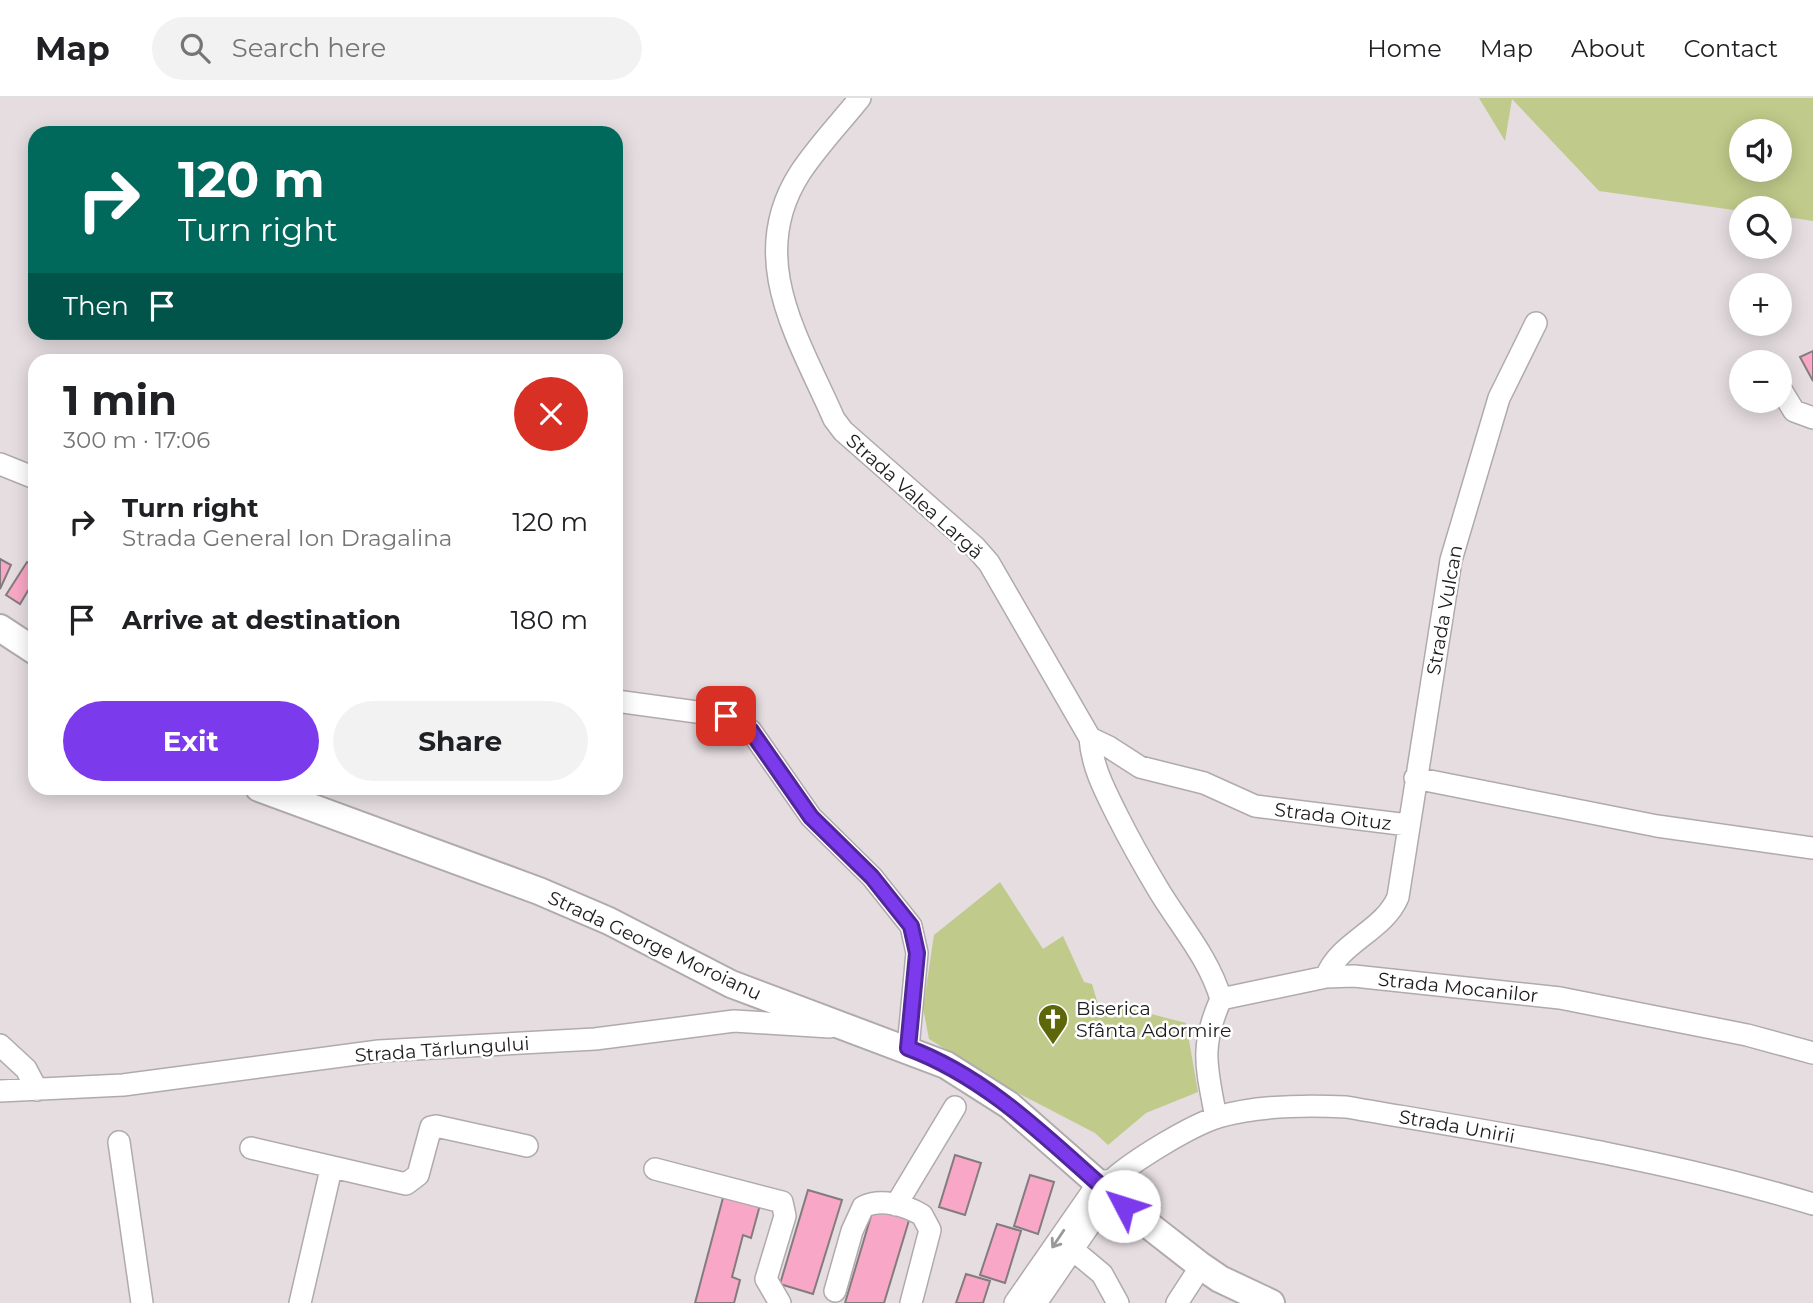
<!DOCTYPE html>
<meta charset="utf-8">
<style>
:root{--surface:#fff;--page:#f2f2f2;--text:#202124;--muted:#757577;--line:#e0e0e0;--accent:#7c3aed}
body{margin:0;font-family:Montserrat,sans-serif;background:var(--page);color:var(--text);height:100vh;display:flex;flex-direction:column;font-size:26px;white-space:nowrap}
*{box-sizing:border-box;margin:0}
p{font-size:23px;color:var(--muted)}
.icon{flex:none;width:38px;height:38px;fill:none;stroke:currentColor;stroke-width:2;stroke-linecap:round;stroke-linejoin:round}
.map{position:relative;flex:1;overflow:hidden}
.panel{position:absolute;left:28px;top:256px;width:595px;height:441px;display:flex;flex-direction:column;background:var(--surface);border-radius:21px;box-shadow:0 4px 18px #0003}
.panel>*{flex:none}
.top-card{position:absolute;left:28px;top:28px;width:595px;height:214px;border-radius:21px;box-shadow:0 4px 18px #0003;background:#00695c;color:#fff;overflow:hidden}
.controls{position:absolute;left:1729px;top:21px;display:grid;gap:14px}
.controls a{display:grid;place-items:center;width:63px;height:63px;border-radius:50%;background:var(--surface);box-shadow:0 4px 18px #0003;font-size:35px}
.pin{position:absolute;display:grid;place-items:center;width:60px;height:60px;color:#fff;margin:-30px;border-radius:14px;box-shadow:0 4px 10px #0006}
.me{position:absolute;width:77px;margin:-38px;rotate:310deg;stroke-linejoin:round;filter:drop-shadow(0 0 5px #0008)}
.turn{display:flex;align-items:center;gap:24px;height:147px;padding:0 35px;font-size:32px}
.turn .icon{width:91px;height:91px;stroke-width:2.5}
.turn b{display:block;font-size:49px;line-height:60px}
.then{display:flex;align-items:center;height:66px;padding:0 35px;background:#0003;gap:14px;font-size:26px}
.round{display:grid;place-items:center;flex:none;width:74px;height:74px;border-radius:37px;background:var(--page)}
.headline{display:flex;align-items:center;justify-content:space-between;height:119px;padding:0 35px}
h1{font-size:42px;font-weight:700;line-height:52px}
.button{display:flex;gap:14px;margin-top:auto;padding:14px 35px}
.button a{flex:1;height:80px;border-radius:42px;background:var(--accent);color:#fff;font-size:28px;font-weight:700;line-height:80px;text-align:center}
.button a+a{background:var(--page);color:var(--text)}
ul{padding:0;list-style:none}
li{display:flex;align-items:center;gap:21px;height:98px;padding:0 35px}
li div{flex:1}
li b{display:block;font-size:26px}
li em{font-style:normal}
header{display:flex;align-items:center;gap:42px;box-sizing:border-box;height:98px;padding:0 35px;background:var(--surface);border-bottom:2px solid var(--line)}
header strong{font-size:33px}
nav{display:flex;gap:38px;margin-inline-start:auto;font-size:24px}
.search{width:490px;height:63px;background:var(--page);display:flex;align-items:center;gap:18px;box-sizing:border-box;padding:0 24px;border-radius:38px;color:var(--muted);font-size:26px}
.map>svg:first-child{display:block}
</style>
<header>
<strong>Map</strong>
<div class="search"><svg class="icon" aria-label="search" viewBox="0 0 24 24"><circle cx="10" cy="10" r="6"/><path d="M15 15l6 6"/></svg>Search here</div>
<nav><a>Home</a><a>Map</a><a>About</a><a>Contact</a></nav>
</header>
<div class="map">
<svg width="1813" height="1205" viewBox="0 0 1813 1205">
<rect width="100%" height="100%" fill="#e5dde0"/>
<path fill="#c0ca8a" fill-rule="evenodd" d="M1479,0H1813V123L1780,118V110H1741V113L1599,93L1512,1L1505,43ZM1741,33H1780V72H1741Z
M1000,784L1043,851L1063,838L1084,884L1092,886L1099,910L1124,909L1186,925L1198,994L1146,1015L1108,1047L1095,1035L1010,991L929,941L923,910L934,837Z"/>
<path fill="#f9a7c6" stroke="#837c7e" stroke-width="2" d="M1813,253V283L1800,259Z
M0,461L11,467L0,491Z
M27,464L35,469V481L20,506L6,497Z
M955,1057L981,1065L965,1117L939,1109Z
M1030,1077L1054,1084L1038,1136L1014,1128Z
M808,1092L842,1102L813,1196L780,1186Z
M724,1096L760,1107L751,1140L743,1137L732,1179L740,1182L734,1205H695Z
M874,1108L910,1119L884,1205H845Z
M997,1126L1021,1133L1005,1185L980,1177Z
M966,1176L990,1183L983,1205H956Z"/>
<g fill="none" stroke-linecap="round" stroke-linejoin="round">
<g stroke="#b1aaac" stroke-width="24">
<path id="minor" d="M860,0C840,25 817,49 800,75C745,160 799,241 834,321L843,333L975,449L989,465L1090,640C1092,668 1104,691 1116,715C1129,741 1143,766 1158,791C1180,828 1208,858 1221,901
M1780,290L1794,313L1813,320
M0,366L35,380
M616,603L726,618L739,623L751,633L811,719L872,779L911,828L917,855L908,950
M1090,640L1109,649L1140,669L1204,685L1255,708L1408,727
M1415,680L1657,728L1813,750
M1326,879C1339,844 1384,833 1398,799L1451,462L1499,300L1536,225
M1221,901L1326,879L1354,878L1560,900L1747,937L1813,955
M0,947L26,971L37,992
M0,993L123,987L379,953L595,941L734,923L830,929
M1216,1020C1207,970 1199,950 1221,901
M119,1044L142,1205
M251,1050L406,1086L418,1077L431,1029L436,1028L527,1048
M655,1071L782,1104L785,1118L766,1181L780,1205
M1112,1082C1134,1062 1190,1028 1218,1019C1258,1007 1305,1007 1346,1009C1503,1036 1661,1060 1813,1106
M896,1107L955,1009
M1072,1151L1102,1176L1118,1205
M835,1193L852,1133L863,1109C881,1100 905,1107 922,1117L930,1132L911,1205
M300,1205L331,1071
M1015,1205L1099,1084L1112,1082
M1036,1205L1112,1094V1084
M1177,1205L1201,1168"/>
</g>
<g stroke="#b1aaac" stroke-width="30">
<path id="major" d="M0,530L35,553
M259,690L539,793L609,823L731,886L946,967L1009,1007L1124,1108L1201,1168L1220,1181L1271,1205"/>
</g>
<use href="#minor" stroke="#fff" stroke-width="21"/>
<use href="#major" stroke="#fff" stroke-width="26"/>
</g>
<defs><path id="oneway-shaft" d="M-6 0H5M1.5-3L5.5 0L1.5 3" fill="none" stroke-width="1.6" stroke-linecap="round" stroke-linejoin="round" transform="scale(1.75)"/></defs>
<use stroke="#9a9899" href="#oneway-shaft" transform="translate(1058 1141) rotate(124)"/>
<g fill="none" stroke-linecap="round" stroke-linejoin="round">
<g stroke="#51269a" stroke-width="18">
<path id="route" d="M726,618L739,623L751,633L811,719L872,779L911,828L917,855L908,950C994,982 1056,1050 1124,1108"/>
</g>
<use href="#route" stroke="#7c3aed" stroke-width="12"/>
</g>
<defs>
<g id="church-pin" transform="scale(1.575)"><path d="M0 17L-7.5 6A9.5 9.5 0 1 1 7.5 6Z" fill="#5d6608" stroke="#fff"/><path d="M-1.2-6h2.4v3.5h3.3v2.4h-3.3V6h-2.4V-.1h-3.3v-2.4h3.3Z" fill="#fff"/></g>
</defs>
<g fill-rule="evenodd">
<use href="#church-pin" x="1053" y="921"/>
</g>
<g text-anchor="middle" stroke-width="5" stroke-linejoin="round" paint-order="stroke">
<g font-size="19" fill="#1e1b1c" stroke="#fff">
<text transform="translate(915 398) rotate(42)" y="7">Strada Valea Largă</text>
<text transform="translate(1444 512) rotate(-80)" y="7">Strada Vulcan</text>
<text transform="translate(1333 718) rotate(7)" y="7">Strada Oituz</text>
<text transform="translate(655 847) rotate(25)" y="7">Strada George Moroianu</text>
<text transform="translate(1458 889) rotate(6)" y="7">Strada Mocanilor</text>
<text transform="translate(442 951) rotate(-4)" y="7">Strada Tărlungului</text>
<text transform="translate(1457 1028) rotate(10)" y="7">Strada Unirii</text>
</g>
<g font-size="19" fill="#1e1b1c" stroke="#fff" text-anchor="start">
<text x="1076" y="917">Biserica<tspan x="1076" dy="22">Sfânta Adormire</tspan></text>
</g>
</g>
</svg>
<div class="controls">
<a><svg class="icon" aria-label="sound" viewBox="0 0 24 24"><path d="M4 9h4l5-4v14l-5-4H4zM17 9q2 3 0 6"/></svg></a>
<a><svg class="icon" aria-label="search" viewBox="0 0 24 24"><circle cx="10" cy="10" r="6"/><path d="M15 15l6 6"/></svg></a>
<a>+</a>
<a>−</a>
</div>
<div class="pin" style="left:726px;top:618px;background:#d93025"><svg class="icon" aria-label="arrive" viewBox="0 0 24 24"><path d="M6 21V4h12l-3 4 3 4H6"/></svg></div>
<svg class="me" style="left:1124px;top:1108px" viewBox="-20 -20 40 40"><circle r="19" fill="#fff"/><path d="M0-13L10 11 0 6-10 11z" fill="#7c3aed"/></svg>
<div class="top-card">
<div class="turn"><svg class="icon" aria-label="right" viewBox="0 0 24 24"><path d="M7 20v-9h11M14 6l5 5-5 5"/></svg><div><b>120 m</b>Turn right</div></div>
<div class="then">Then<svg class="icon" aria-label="arrive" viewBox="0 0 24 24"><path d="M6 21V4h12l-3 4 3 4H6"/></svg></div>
</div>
<section class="panel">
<div class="headline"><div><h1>1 min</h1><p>300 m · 17:06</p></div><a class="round" style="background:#d93025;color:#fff"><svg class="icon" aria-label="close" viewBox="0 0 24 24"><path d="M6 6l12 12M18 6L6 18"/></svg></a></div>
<ul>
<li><svg class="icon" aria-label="right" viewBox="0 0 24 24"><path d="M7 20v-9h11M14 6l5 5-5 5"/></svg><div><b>Turn right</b><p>Strada General Ion Dragalina</p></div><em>120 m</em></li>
<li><svg class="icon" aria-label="arrive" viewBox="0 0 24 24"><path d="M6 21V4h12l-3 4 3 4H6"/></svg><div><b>Arrive at destination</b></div><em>180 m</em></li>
</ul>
<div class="button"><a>Exit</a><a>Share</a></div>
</section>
</div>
